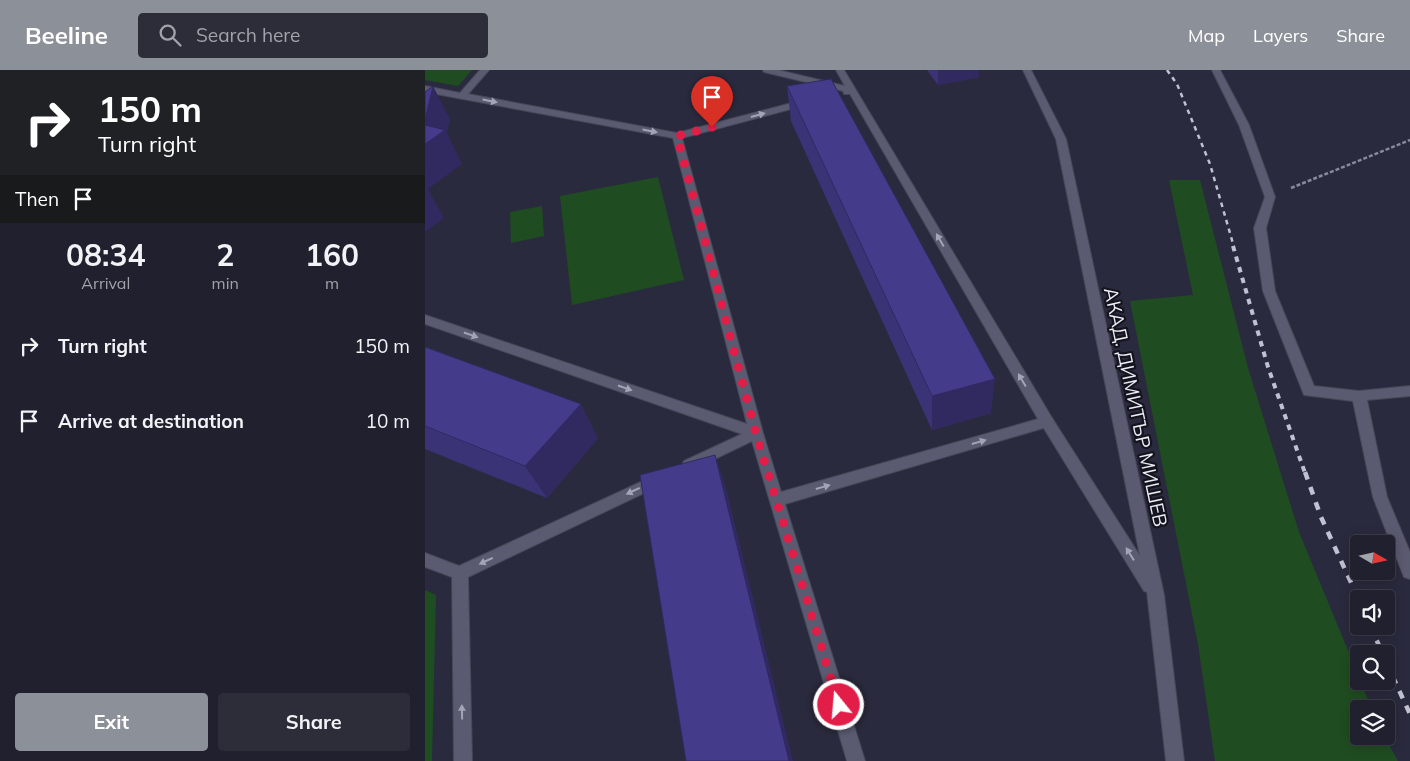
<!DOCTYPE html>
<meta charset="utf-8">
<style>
:root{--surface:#20202e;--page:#2d2d3a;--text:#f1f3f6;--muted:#a2a3aa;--line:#3d3e4a;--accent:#8c9099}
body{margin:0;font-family:Mulish,sans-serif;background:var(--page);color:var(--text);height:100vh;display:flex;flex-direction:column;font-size:19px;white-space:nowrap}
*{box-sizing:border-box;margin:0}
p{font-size:16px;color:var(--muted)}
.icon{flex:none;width:28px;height:28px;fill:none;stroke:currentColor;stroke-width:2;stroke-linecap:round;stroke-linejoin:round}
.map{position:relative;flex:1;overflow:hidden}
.sheet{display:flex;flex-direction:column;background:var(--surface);width:425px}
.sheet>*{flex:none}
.top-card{background:#202124;color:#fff;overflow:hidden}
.needle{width:32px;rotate:99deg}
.controls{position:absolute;left:925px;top:465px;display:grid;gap:10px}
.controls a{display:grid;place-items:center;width:45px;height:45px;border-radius:5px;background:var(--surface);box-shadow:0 2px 12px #0003,0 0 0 1px var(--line);font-size:25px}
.pin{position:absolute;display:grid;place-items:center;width:42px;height:42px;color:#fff;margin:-51px -21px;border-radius:50% 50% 50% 0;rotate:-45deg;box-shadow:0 0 5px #0007}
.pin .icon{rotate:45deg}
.me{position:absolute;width:55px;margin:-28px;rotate:343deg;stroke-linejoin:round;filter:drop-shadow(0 0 4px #0008)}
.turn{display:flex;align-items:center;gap:18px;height:105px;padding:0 15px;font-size:22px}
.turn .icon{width:65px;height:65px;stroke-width:2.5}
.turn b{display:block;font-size:35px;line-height:42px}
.then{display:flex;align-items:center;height:48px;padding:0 15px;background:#0003;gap:10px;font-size:19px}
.eta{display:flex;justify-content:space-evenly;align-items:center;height:85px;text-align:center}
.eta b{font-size:30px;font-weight:700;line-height:35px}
.primary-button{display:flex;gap:10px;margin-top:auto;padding:10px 15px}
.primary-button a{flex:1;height:58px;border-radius:5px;background:var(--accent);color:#fff;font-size:20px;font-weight:700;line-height:58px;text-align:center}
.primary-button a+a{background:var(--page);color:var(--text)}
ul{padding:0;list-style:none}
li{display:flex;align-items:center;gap:15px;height:75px;padding:0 15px}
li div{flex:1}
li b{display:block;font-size:19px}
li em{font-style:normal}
header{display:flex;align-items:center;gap:30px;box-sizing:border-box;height:70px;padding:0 25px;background:var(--accent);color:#fff}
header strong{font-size:24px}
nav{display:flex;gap:28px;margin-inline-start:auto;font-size:18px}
.search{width:350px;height:45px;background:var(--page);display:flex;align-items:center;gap:12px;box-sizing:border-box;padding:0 18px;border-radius:5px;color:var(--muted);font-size:19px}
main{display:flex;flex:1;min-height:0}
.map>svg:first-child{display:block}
</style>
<header>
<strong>Beeline</strong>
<div class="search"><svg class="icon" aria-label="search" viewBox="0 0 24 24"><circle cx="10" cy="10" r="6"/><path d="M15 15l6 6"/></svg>Search here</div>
<nav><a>Map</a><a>Layers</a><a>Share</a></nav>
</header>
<main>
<section class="sheet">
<div class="top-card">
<div class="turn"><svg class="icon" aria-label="right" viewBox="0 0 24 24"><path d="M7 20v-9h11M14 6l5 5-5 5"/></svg><div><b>150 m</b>Turn right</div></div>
<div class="then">Then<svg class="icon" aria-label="arrive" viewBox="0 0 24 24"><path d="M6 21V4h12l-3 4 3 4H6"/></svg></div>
</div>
<div class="eta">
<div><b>08:34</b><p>Arrival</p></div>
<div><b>2</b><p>min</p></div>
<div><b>160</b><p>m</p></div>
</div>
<ul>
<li><svg class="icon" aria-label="right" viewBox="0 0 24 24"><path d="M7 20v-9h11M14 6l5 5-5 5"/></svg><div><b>Turn right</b></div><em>150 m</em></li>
<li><svg class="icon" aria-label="arrive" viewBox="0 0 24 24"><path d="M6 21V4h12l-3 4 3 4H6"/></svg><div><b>Arrive at destination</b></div><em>10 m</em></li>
</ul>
<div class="primary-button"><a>Exit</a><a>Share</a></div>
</section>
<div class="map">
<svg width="985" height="691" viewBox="0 0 985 691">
<rect width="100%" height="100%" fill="#2a2a3e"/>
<path fill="#204c21" d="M0,0H47L33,16L0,10Z
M233,107L259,210L147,235L135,126Z
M744,110H775L823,298L874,462L934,607V611H935L947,639H934V666H959L973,691H790L773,574L705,231L768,225Z
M117,136L119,166L86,173L85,142Z
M0,520L11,525L7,691H0Z"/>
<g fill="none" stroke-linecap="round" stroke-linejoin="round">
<g stroke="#474757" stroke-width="2">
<path id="service" d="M55,0H64L43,24L252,63L382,29L385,30V34L257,68L338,363L356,422L613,349L425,24H419L418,21L339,2L338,0H353L420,16L411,0H419L627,348L629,352L627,356L622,357L360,434L440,691H422L327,371L269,399L264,401L259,399L257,395L259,391L317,364L0,254V245L322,354L248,68L0,22V16L35,23Z
M233,404L238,406L240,410L238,414L43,507L47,691H29L27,507L0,497V483L34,496Z"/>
</g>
<g stroke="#474757" stroke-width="2">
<path id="minor" d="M598,0H606L641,69L739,525L759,691H741L722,522L719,521L615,352L617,348L622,347L627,348L715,486L631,69Z
M787,0H795L824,55L850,127L841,158L850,221L889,316L934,321L985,316V326L942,330L962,427L985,482V509L979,507L977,502L948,427L928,331L879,325L838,221L829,158L840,127L814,55Z"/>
</g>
<path stroke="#888999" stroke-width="2.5" stroke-dasharray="4 2" stroke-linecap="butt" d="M866,118L985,70"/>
<use href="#service" fill="#5a5a70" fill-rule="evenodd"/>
<use href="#minor" fill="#5a5a70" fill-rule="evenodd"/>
<path stroke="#c1c2d1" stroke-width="2.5" stroke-dasharray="4.5 4.5" stroke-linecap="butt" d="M742,0L752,14L785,94L809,177"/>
<path stroke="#c1c2d1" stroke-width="4" stroke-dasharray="5.5 5.5" stroke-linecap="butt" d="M808,176L843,297L880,403"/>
<path stroke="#c1c2d1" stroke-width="4.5" stroke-dasharray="8 8" stroke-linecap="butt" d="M880,402L896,447L934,530
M945,556L958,584
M961,592L985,644"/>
</g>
<path fill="#3a3477" d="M502,0H554V7L513,15Z
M362,16L566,343L507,360L366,51Z
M0,277L173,368L122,428L0,379Z"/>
<path fill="#302a61" d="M513,0H554V7L513,15Z
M8,16L25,49L22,63L37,94L3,119L19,148L0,162V50Z
M570,309L566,343L507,360V326Z
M156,334L173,368L122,428L100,396Z
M290,385L301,418L368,691H364Z"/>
<path fill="#443c8a" stroke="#302a61" d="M406,9L570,309L507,326L362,16Z
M8,16L0,50V22Z
M0,55L20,60L0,74Z
M0,277L156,334L100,396L0,356Z
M290,385L364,691H261L215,405Z"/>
<defs><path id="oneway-solid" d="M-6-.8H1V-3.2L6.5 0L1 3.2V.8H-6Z" transform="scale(1.25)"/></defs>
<g fill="#a3a4b5">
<use href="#oneway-solid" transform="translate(65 31) rotate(11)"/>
<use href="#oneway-solid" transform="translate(333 45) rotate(-15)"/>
<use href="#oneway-solid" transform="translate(225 61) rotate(11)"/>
<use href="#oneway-solid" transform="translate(515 170) rotate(-120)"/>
<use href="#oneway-solid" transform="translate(46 265) rotate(19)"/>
<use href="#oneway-solid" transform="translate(597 310) rotate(-120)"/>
<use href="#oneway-solid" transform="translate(200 318) rotate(19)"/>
<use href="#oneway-solid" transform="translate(554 372) rotate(-16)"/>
<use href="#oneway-solid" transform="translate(398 417) rotate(-16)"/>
<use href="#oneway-solid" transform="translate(208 421) rotate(155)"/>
<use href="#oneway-solid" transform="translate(705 484) rotate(-122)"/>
<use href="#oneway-solid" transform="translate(61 491) rotate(155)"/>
<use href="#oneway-solid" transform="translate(37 642) rotate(-91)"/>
</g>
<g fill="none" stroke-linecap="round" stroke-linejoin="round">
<path stroke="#e11d48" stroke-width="9" stroke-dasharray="0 16.2" d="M287,57L252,66L331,364L414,635"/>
</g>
<g text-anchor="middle" stroke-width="4.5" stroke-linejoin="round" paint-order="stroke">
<g font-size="19" fill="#ecedfa" stroke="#14141d">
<text transform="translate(711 337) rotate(78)" y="7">АКАД. ДИМИТЪР МИШЕВ</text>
</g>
</g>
</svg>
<div class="controls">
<a><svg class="needle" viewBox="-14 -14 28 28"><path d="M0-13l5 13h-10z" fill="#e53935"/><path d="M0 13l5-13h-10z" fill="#a2a3aa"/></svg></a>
<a><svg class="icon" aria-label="sound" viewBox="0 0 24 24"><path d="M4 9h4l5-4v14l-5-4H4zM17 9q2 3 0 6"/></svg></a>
<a><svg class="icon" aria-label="search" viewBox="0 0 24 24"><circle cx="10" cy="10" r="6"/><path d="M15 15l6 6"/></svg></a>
<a><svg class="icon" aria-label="layers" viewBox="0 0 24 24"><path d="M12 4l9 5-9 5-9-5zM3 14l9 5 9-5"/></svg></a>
</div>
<div class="pin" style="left:287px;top:57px;background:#d93025"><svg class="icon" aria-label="arrive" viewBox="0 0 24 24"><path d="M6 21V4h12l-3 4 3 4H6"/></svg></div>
<svg class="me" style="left:414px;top:635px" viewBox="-20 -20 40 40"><circle r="17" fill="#e11d48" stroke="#fff" stroke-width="3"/><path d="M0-11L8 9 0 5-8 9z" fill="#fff"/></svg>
</div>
</main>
